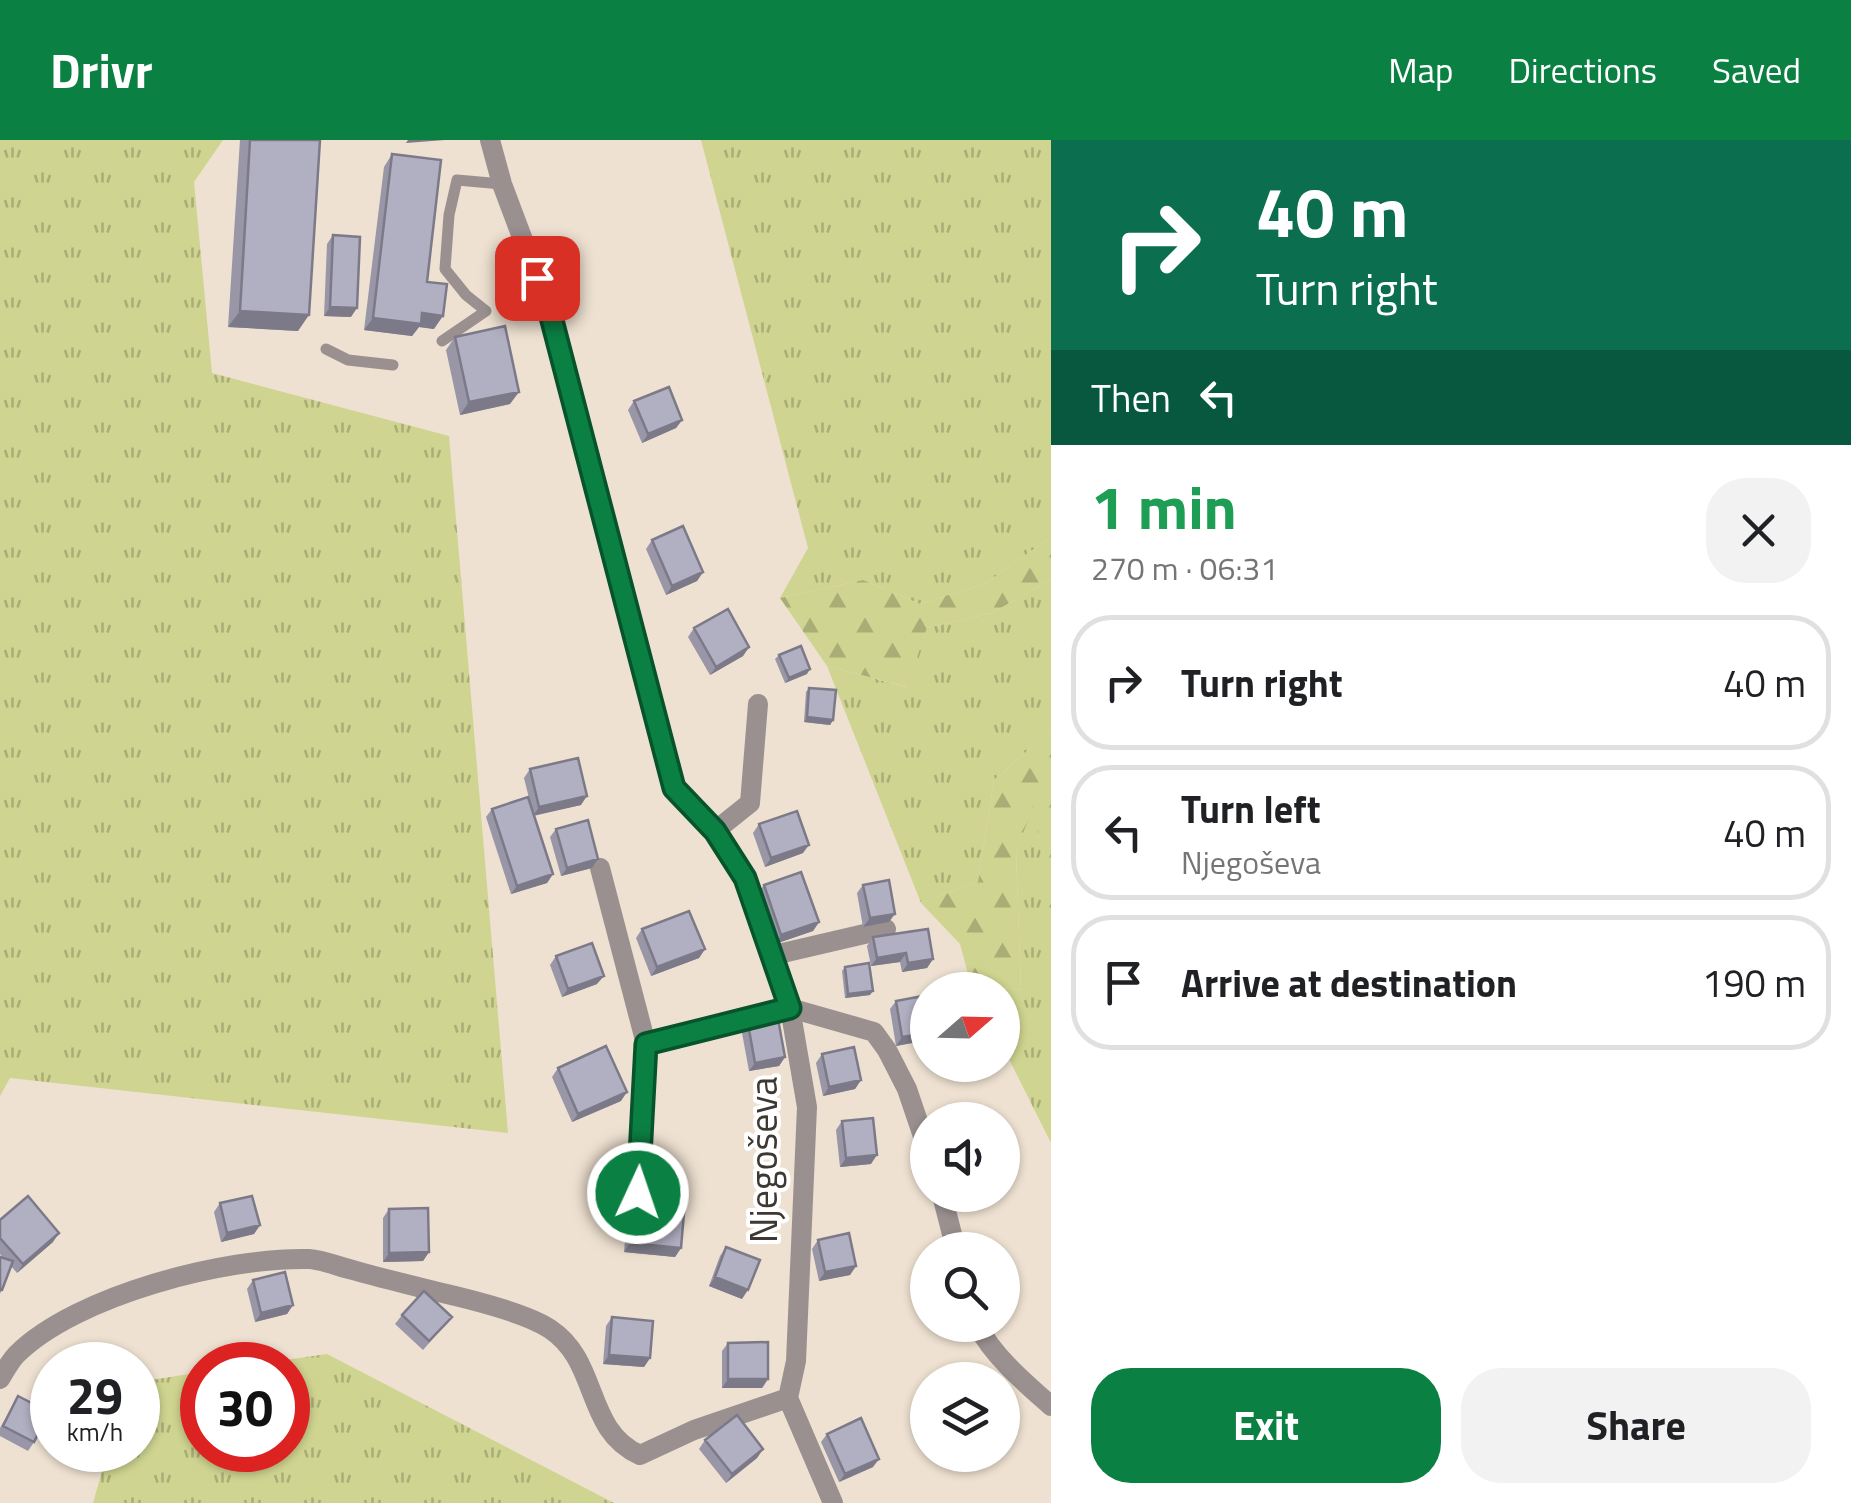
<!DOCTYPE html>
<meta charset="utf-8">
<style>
:root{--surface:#fff;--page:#f2f2f2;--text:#202124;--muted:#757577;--line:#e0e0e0;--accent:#0b8043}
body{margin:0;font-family:"Titillium Web",sans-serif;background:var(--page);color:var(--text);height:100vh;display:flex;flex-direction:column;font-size:38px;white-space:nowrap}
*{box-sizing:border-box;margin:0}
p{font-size:32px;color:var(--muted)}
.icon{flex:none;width:55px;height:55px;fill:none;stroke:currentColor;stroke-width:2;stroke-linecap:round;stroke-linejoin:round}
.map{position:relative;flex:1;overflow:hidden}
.sheet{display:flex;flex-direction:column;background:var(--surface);width:800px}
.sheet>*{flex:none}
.hud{background:#0b6e4f;color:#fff;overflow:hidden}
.needle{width:65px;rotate:70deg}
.buttons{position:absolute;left:910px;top:832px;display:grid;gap:20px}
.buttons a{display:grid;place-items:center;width:110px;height:110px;border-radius:50%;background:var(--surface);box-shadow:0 2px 8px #0004;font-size:50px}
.speed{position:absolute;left:30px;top:1202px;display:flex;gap:20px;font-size:50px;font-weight:700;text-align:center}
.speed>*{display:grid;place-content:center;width:130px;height:130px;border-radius:50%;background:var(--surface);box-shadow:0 2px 8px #0004;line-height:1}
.speed small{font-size:25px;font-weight:400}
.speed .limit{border:15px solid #d22;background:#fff;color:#111}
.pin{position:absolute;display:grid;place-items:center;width:85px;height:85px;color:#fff;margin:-42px;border-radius:20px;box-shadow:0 5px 15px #0006}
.me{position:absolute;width:110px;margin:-55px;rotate:3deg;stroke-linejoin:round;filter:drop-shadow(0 0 8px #0008)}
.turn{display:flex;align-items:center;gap:35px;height:210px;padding:0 40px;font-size:45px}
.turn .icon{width:130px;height:130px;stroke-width:2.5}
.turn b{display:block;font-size:70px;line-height:85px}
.then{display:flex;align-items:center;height:95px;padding:0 40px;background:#0003;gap:20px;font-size:38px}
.round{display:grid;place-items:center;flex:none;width:105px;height:105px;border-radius:40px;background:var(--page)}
.head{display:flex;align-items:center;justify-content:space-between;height:170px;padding:0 40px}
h1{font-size:60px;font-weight:700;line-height:75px;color:#1e9e55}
.cta{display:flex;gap:20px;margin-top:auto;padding:20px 40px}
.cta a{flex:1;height:115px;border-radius:40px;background:var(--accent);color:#fff;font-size:40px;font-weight:700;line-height:115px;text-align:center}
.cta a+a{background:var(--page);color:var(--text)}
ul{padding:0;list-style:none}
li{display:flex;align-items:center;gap:30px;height:135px;margin:0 20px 15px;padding:0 20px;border:5px solid var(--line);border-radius:40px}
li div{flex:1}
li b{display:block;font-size:38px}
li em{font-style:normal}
header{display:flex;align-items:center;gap:60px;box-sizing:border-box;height:140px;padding:0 50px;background:var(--accent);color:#fff}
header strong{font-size:48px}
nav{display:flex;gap:55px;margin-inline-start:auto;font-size:35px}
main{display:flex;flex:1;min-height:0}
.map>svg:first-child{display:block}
</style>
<header>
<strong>Drivr</strong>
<nav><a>Map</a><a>Directions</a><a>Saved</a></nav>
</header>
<main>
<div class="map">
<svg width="1051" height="1363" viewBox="0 0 1051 1363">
<defs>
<pattern id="grass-tufts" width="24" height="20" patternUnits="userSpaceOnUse" patternTransform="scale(2.5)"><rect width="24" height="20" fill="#cfd490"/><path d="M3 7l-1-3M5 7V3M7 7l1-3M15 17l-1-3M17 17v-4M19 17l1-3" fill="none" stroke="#a9ad76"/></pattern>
<pattern id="forest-firs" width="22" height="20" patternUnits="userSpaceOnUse" patternTransform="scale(2.5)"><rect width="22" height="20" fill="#cfd490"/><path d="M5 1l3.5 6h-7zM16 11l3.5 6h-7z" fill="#a9ad76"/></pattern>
</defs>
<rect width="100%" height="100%" fill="#eee1d1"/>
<path fill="url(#grass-tufts)" d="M0,0H223L194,42L212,233L449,296L508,993L10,938L0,956Z
M701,0H1051V397L986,443L920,464L863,440L780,458L808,408Z
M1051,439V590L994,640L978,742L921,763L827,526L906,547L927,488L992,473Z
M1034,663L1051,781V1003L1003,907L1002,850H974L971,845L1021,850L1016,711Z
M327,1214L614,1363H93L108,1310H138V1242L202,1232V1310H288V1225H251Z"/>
<path fill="url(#forest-firs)" d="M1051,397V439L992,473L927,488L907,547L827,526L780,458L863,440L920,464L986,443Z
M1051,590V787L1034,665L1016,711L1021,850L971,845L960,804L921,763L978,742L994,640Z"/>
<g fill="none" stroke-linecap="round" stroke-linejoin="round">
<path stroke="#9a9090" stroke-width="11" d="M442,201L486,171L466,155L445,129L449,75L457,40L502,44
M326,209L348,220L393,225"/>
<path stroke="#9a9090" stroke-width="20" d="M490,0L502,44L549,169L674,648L715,691L745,738L790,868L807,967L796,1221L788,1258L833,1363
M715,691L750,663L758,564
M600,728L646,904L639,1053
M774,815L886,789
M646,904L790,868L874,892L887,910L907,949L928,1011
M942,1055L956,1110
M977,1185C994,1217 1024,1242 1051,1266
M0,1239C5,1231 10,1221 17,1214C77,1155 226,1117 309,1119C324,1120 339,1127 353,1130C380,1138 407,1144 434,1151C465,1158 525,1172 550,1189C600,1222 584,1290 640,1315L694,1290L788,1258"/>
</g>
<path fill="#9896a7" d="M240,0H320L298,191L228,187Z
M392,14L427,142L434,189L419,187L412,196L364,190L384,27Z
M333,95L351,177L324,176L327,104Z
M455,197L510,264L460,275L446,210Z
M634,261L682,280L676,288L642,303L628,270Z
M652,400L703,432L697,441L666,455L646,409Z
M694,488L749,507L743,516L710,535L688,497Z
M779,515L807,534L785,543L775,519Z
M809,548L833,580L830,585L804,582L806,552Z
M530,629L581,665L534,675L553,734L547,743L511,754L486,677L492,669L530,662L524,638Z
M759,684L803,713L765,727L753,693Z
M556,689L592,728L561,736L550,697Z
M764,745L819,782L813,791L775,804L758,753Z
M863,745L889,782L863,787L857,753Z
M642,789L705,809L699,818L651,836L636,798Z
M873,797L933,819L927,828L902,832L900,822L871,826L867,806Z
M556,816L597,844L562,857L550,825Z
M845,827L870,855L845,858L842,831Z
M928,855V900L896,906L890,869L896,861Z
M748,884L785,917L779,926L749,931L742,893Z
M822,914L861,940L855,949L823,956L816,923Z
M558,928L621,961L572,982L552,937Z
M842,981L871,1024L840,1027L836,990Z
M634,1056L681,1108L675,1117L624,1112L628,1065Z
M220,1063L260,1085L254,1094L221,1102L214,1072Z
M389,1069L429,1112L423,1121L383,1122V1078Z
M0,1080L53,1102L17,1133L11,1126L0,1154V1117L3,1118L0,1114Z
M818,1100L856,1126L850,1135L819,1141L812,1109Z
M726,1107L742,1159L709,1146L720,1116Z
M253,1140L293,1165L287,1174L255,1182L247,1149Z
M402,1175L452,1177L423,1210L395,1184Z
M612,1177L650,1218L644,1227L603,1224L606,1186Z
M728,1203L768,1239L762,1248H722V1211Z
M18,1256L34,1302L28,1311L0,1296V1288Z
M827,1294L873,1327L839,1342L821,1302Z
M705,1300L763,1309L757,1318L726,1343L699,1309Z"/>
<path fill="#7c7a88" d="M408,0H445L406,3Z
M330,167L357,168L351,177L324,176Z
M240,171L309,175L298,191L228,187Z
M422,173L443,176L434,189L419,187L412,196L364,190L373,178Z
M519,252L510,264L460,275L469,262Z
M682,280L676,288L642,303L648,294Z
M703,432L697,441L666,455L672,446Z
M749,507L743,516L710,535L716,527Z
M810,529L807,534L785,543L789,538Z
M807,577L833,580L830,585L804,582Z
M587,656L581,665L533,676L539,667Z
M809,705L803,713L765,727L771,718Z
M598,719L592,728L561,736L567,728Z
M553,734L547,743L511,754L517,746Z
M895,774L889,782L863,787L870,778Z
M819,782L813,791L775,804L781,795Z
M705,809L699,818L651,836L657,827Z
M906,813L900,822L871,826L877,818Z
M933,819L927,828L902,832L908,823Z
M604,836L597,844L562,857L568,849Z
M873,851L870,855L845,858L848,854Z
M928,893V900L896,906L902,897Z
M785,917L779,926L749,931L755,923Z
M861,940L855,949L823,956L829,947Z
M627,952L621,961L572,982L578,974Z
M877,1015L871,1024L840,1027L846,1018Z
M260,1085L254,1094L221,1102L227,1093Z
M59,1093L53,1102L17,1133L23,1124Z
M630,1103L681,1108L675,1117L624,1112Z
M429,1112L423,1121L383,1122L389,1113Z
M856,1126L850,1135L819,1141L825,1132Z
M715,1137L748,1150L742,1159L709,1146Z
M293,1165L287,1174L255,1182L261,1173Z
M609,1215L650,1218L644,1227L603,1224Z
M728,1239H768L762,1248H722Z
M763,1309L757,1318L726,1343L732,1334Z
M879,1319L873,1327L839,1342L845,1334Z"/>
<path fill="#b1afc2" stroke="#7c7a88" stroke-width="2.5" d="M250,0H320L309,175L240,171Z
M392,14L441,20L427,142L447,144L443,176L422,173L421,184L373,178Z
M333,95L360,97L357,168L330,167Z
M505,186L519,252L469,262L455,197Z
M669,247L682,280L648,294L634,261Z
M683,386L703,432L672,446L652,400Z
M728,469L749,507L716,527L694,488Z
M801,506L810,529L789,538L779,515Z
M809,548L836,550L833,580L807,577Z
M578,618L587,656L539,667L530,629Z
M528,657L553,734L517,746L492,669Z
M797,671L809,705L771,718L759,684Z
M588,680L598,719L567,728L556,689Z
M801,732L819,782L781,795L764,745Z
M889,740L895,774L870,778L863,745Z
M689,771L705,809L657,827L642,789Z
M928,789L933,819L908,823L906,813L877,818L873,797Z
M592,803L604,836L568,849L556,816Z
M869,823L873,851L848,854L845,827Z
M928,855V893L902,897L896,861Z
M778,879L785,917L755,923L748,884Z
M606,906L627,952L578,974L558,928Z
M854,907L861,940L829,947L822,914Z
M873,978L877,1015L846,1018L842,981Z
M28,1056L59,1093L23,1124L0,1098V1080Z
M252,1056L260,1085L227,1093L220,1063Z
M634,1056L685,1061L681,1108L630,1103Z
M428,1068L429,1112L389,1113V1069Z
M849,1093L856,1126L825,1132L818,1100Z
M726,1107L760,1120L748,1150L715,1137Z
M0,1117L13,1121L2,1150H0Z
M285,1132L293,1165L261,1173L253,1140Z
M424,1151L452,1177L429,1201L402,1175Z
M612,1177L653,1181L650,1218L609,1215Z
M768,1202V1239H728V1203Z
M18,1256L49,1272L34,1302L3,1286Z
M737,1275L763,1309L732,1334L705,1300Z
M861,1278L879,1319L845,1334L827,1294Z"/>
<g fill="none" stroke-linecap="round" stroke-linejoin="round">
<g stroke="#07532c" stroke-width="25">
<path id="route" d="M537,138L549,169L674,648L715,691L745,738L790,868L646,904L638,1053"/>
</g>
<use href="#route" stroke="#0b8043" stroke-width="18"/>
</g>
<g text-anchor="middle" stroke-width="8" stroke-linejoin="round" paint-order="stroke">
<g font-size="38" fill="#3d3832" stroke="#fff">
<text transform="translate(764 1020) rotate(-90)" y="13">Njegoševa</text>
</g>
</g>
</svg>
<div class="buttons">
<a><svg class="needle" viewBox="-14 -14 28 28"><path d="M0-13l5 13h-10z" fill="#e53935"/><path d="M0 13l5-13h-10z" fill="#757577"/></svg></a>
<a><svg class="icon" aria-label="sound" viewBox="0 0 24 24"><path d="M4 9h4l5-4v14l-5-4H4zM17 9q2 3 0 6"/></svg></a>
<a><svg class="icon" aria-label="search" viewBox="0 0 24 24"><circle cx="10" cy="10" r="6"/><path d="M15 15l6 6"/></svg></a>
<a><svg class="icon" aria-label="layers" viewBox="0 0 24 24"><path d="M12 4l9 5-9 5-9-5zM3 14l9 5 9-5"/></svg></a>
</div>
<div class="speed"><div>29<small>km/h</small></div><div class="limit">30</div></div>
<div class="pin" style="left:537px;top:138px;background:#d93025"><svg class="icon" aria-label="arrive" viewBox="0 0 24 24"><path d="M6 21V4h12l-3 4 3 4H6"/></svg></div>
<svg class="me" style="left:638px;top:1053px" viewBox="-20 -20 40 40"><circle r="17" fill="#0b8043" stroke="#fff" stroke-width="3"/><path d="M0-11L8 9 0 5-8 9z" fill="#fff"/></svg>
</div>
<section class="sheet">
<div class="hud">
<div class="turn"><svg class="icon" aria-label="right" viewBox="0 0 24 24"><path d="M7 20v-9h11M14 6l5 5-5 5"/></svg><div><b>40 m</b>Turn right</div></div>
<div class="then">Then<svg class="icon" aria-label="left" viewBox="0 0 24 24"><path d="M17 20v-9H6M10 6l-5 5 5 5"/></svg></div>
</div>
<div class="head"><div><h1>1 min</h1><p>270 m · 06:31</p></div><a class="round"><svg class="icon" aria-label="close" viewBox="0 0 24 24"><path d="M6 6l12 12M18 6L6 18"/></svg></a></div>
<ul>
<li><svg class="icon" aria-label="right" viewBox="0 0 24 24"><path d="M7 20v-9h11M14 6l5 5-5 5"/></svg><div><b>Turn right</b></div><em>40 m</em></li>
<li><svg class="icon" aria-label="left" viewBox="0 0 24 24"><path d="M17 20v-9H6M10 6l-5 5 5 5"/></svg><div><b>Turn left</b><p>Njegoševa</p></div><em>40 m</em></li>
<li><svg class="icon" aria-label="arrive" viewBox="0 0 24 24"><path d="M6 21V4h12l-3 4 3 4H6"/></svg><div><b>Arrive at destination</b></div><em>190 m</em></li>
</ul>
<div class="cta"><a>Exit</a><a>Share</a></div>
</section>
</main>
